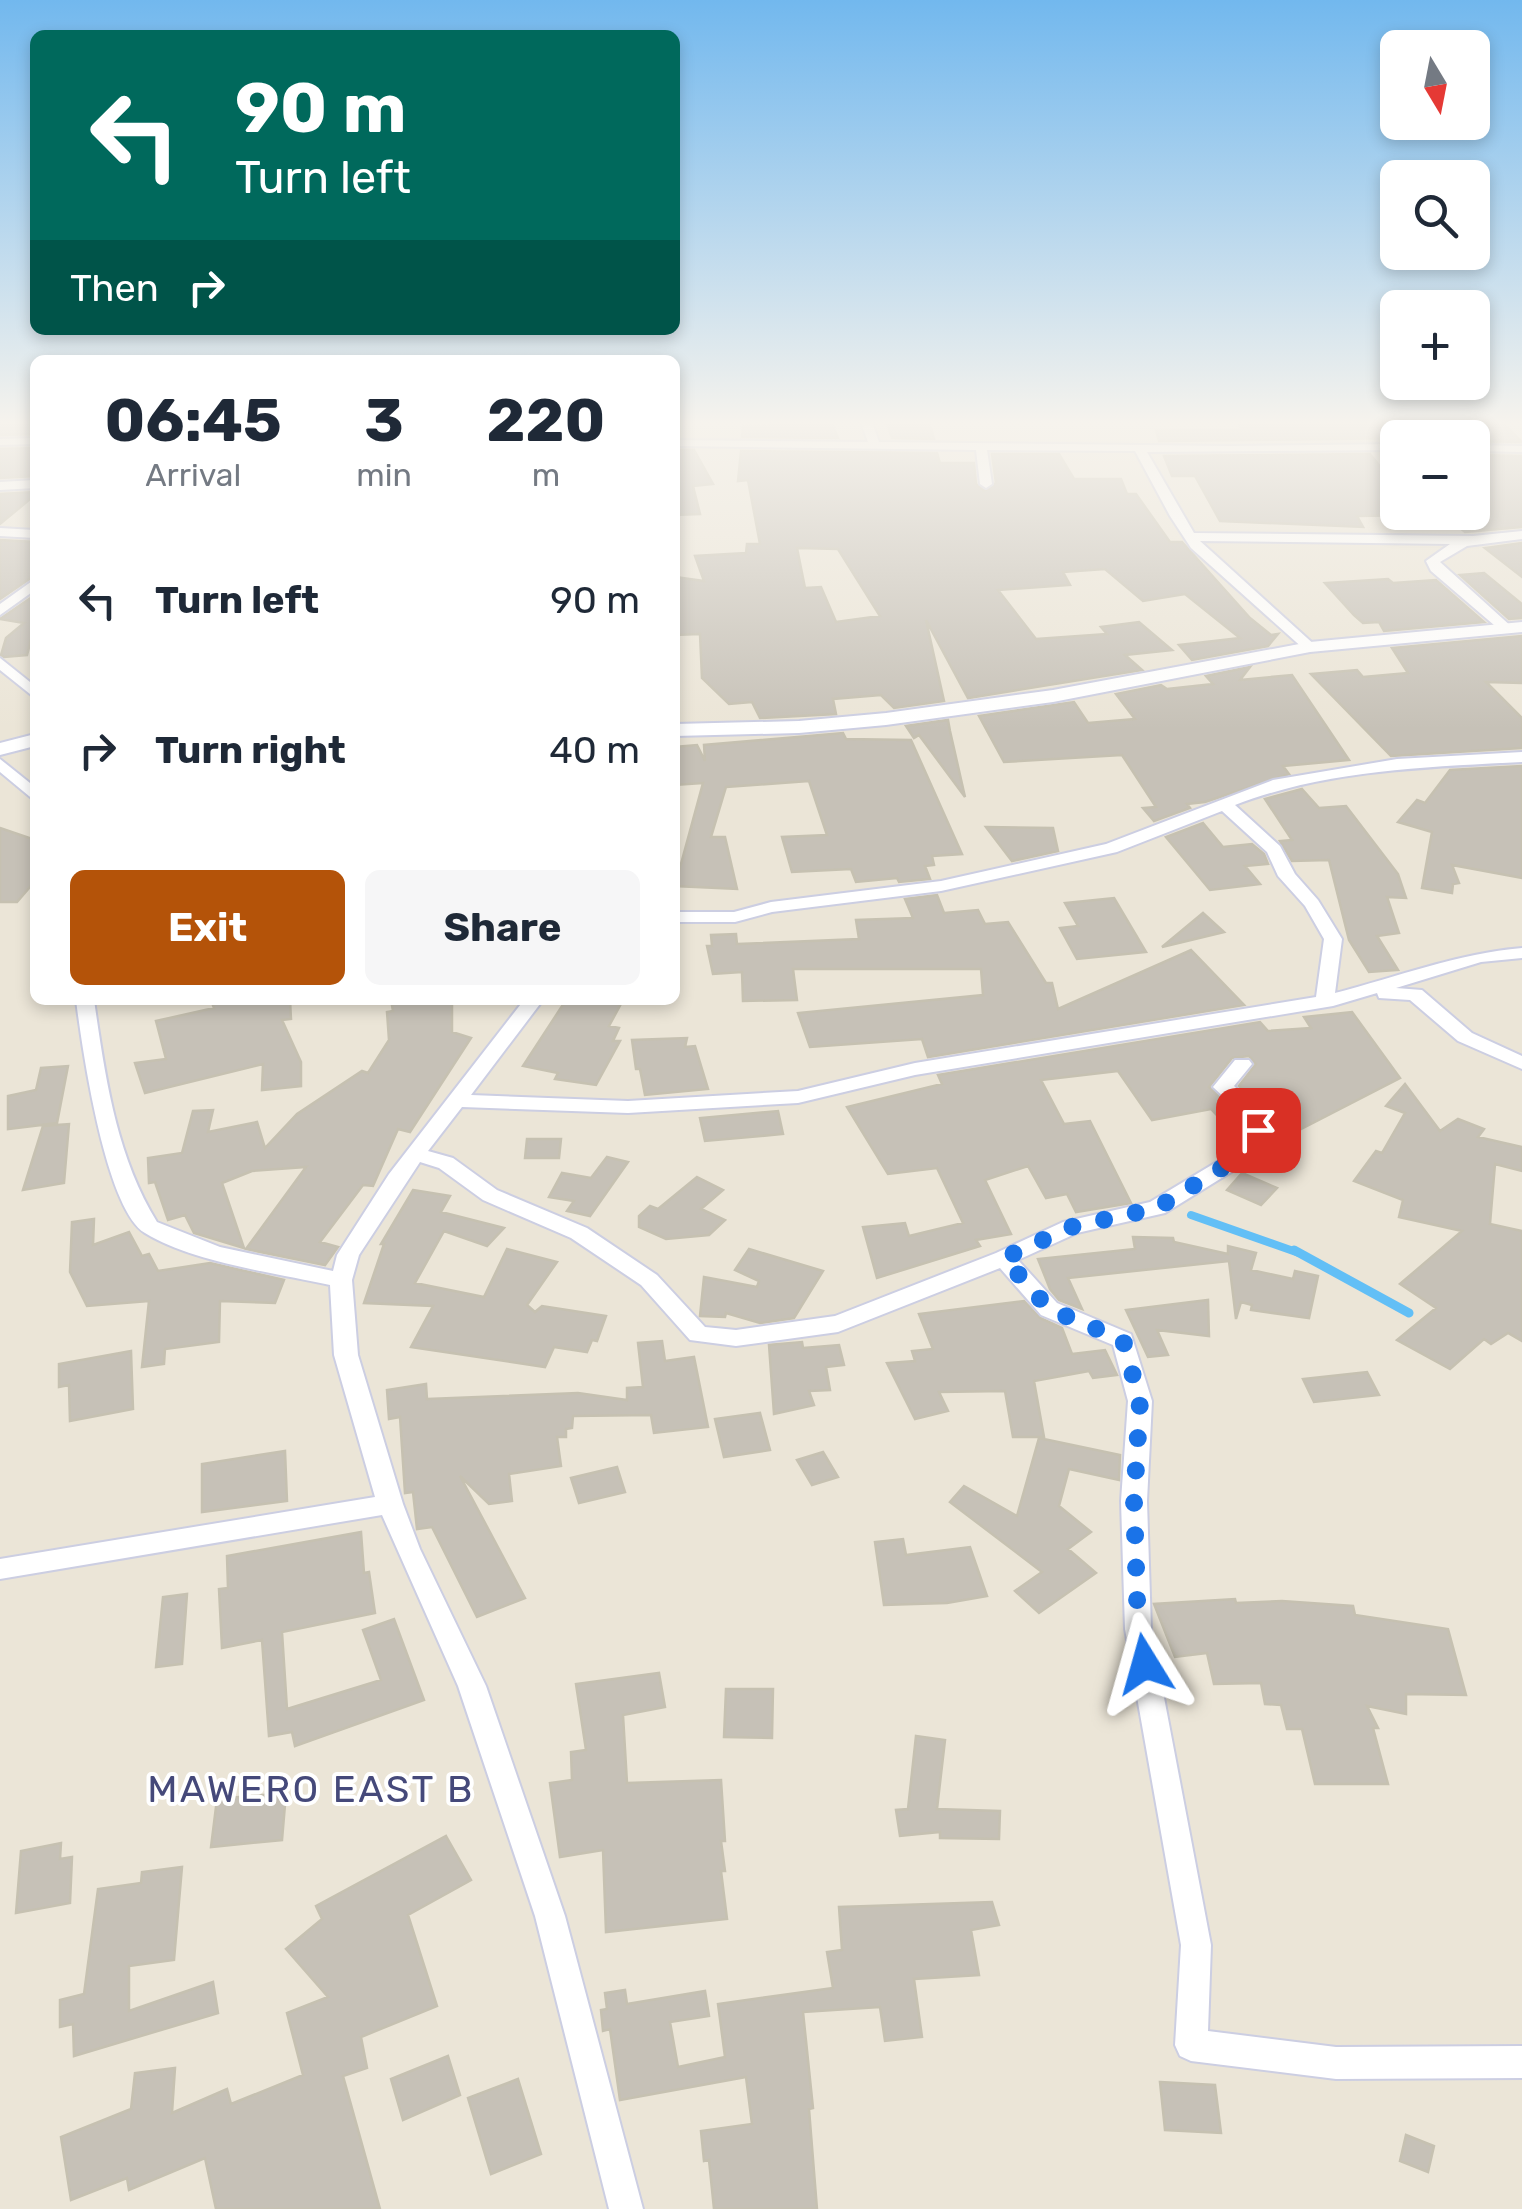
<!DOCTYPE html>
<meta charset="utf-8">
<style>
:root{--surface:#fff;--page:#f6f6f7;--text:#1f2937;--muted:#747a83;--accent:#b45309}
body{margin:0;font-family:Rubik,sans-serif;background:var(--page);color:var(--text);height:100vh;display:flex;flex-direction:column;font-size:38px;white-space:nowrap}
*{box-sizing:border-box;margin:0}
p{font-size:32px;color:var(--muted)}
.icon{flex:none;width:55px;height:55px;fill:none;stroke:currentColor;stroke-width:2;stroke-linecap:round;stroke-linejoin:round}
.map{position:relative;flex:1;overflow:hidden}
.drawer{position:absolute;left:30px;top:355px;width:650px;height:650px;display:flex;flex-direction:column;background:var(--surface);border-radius:15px;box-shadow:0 5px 15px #0003}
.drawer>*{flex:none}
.banner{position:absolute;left:30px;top:30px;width:650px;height:305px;border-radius:15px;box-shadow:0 5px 15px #0003;background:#00695c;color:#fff;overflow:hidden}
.needle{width:65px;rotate:170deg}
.buttons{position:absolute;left:1380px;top:30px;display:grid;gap:20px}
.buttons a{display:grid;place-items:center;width:110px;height:110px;border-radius:15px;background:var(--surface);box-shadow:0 5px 15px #0003;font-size:50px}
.pin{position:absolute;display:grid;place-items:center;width:85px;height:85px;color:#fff;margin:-42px;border-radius:20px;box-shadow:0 5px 15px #0006}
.me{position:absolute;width:110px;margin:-55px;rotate:352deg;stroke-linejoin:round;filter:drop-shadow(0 0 8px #0008)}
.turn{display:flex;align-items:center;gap:35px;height:210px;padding:0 40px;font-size:45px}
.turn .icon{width:130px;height:130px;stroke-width:2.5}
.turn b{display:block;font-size:70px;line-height:85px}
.then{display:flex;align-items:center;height:95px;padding:0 40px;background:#0003;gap:20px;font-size:38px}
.eta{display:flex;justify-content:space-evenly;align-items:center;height:170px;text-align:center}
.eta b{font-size:60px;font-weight:700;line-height:70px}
.cta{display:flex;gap:20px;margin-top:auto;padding:20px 40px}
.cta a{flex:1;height:115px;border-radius:15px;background:var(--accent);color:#fff;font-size:40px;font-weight:700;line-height:115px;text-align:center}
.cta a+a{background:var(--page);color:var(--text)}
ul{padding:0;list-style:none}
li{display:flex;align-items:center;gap:30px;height:150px;padding:0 40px}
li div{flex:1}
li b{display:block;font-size:38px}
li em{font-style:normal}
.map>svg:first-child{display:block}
</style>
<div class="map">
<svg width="1522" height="2209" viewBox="0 0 1522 2209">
<rect width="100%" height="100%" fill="#ebe5d7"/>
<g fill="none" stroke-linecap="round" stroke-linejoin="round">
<path stroke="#62bff6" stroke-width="8" d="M1191,1215L1299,1253"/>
<path stroke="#62bff6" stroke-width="9" d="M1294,1250L1409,1313"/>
</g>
<path fill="#c6c1b7" stroke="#c6c1b1" stroke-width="2.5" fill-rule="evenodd" d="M0,420H35V434L0,435Z
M771,420H831L838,438L742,437L743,426H772Z
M886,420L929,421L934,439L892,438Z
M1235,420H1280L1283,424H1366L1363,421L1398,420L1409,438L1159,441L1156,431L1242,430Z
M1472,420H1500L1522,442L1472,441Z
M35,448V476L0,478V449Z
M675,450H694L713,484L693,486L700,514L675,515Z
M741,451L937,453L940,463H974L976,484L984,491L996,483L992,454H1059L1074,479H1121L1127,494H1136L1170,542H1182L1250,618L1271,635L1278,634L1268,646L1192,660L1179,645L1240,638L1185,594L1143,601L1105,569L1063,572L1070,585L998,590L1036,639L1107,634L1101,627L1139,622L1172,650L1125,655L1142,670L968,698L926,620L944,701L894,708L881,695L833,699L836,714L760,718L752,702L729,704L702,678L700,634L675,635V577L704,581L695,556L746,553L747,544H760L748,480L738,481ZM797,548L838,549L880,616L836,622L821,587L805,588Z
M1370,454L1398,489V512L1418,515L1357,516L1363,527L1220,521L1195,476H1172L1164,456Z
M1472,455L1522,456V527L1465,532L1440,512H1472Z
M35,492V495L0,524V494Z
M0,540L35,542V575L0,599Z
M1522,543V577L1485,548Z
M1484,573L1522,604V618L1509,619L1460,575Z
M1388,579L1393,583L1436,580L1484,622L1384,631L1379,622L1363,623L1354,615L1325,583Z
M35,595V624L27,655L4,657L1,655L6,638L24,623L0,619Z
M1522,636V683L1486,682L1522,718V748L1391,756L1311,674L1357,670L1363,677L1408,673L1392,648Z
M1250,667L1240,680L1292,675L1349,760L1283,766L1289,774L1205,802L1187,804L1190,808L1154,821L1143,808L1156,807L1122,755L1004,762L979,716L1074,702L1088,723L1135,719L1116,694L1161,685L1167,689L1213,684L1206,676Z
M948,720L950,731L965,797L919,735L914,738L906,726Z
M843,733L846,739L911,740L962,854L932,856L934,865L925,866L930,879L899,882L897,878L856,882L851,869L792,872L782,837L827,835L809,781L726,787L711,837H725L737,889L675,886L703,783L675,785V747L697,745L705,761L704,745Z
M1522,766V878L1452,865L1459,883L1453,884L1452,893L1422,888L1432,832L1398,822L1417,800L1425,803L1450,770Z
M1302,789L1319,808L1346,806L1398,874L1406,898L1387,897L1399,933L1377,936L1398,970L1369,972L1349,940L1329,860L1292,861L1280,841L1292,840L1265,799Z
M1203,823L1223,847L1252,844L1264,854L1268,864L1245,866L1260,884L1210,890L1166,837Z
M986,827L1053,828L1058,851L1012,861Z
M0,828L35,840V881L17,902H0Z
M937,895L944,913L978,910L985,924L1008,922L1046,983H1052L1058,1009L1191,950L1244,1005L928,1057L922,1039L810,1047L798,1013L983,995L981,969H793L797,1000L743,1001L742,972L713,974L707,946H712L711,935L736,934L737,944L859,939L856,920L913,918L905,899Z
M1114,898L1146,952L1077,959L1060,928L1078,926L1065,903Z
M1203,913L1224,932L1162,947Z
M211,1000H290L291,1019L282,1020L301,1062V1086L262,1090L263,1064L145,1093L135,1063L166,1059L156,1021L214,1008Z
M391,1000H452V1032L471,1038L410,1132L398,1129L373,1186L363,1185L320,1242L338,1247L325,1265L246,1249L306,1167L252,1171L222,1183L244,1248L194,1233L185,1215L168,1220L155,1182L149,1183L148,1158L182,1153L193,1111L213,1110L208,1132L257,1122L265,1148L297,1114L362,1071L368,1073L389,1040L387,1012L393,1011Z
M566,1000H623L609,1026L619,1028L613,1041H620L596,1085L555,1079L558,1073L523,1066Z
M1352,1012L1400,1078L1299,1130L1274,1113L1269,1115L1239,1086L1256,1064L1249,1056L1232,1058L1209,1087L1241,1119V1123L1228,1127L1211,1109L1152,1120L1118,1071L1041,1080L1064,1124L1090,1121L1131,1203L1076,1212L1067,1194L1046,1198L1028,1166L985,1180L1011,1234L976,1240L980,1246L877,1278L863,1227L905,1223L909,1236L963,1223L937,1168L888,1174L847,1107L942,1084L938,1075L1260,1022L1268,1031L1311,1028L1304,1017Z
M687,1038L685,1047L695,1046L708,1089L645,1095L640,1069H636L632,1040Z
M68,1066L57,1123L8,1129V1096L36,1090L41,1068Z
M1405,1084L1440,1131L1458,1119L1484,1129L1478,1137L1522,1147V1171L1495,1164L1490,1224L1522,1231V1341L1508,1333L1491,1344L1484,1339L1450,1369L1397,1340L1436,1308L1400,1284L1462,1231L1399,1217L1403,1200L1354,1181L1376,1151L1382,1153L1405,1113L1386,1106Z
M778,1111L783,1134L705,1141L700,1118Z
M69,1124L64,1183L23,1190L43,1126Z
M527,1139H561L559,1158H525Z
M607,1157L628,1162L590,1216L567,1211L574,1201L549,1197L562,1173L591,1178Z
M1242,1173L1277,1188L1261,1205L1227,1190Z
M697,1177L723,1190L701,1209L725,1220L709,1235L666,1239L639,1227V1216L650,1206L658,1209Z
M413,1190L450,1196L441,1212L504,1228L487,1246L444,1231L415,1283L484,1297L507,1249L557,1262L527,1305L535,1312L542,1306L606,1316L597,1341L592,1340L587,1352L554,1347L545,1367L411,1347L433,1306L364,1303L384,1244H381Z
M94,1219L93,1245L129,1232L142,1256L149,1254L158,1271L210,1263L284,1280L275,1303L220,1301L219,1342L165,1349L164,1364L142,1367L149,1301L87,1306L70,1272L72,1222Z
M1133,1237L1173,1238L1174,1242L1228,1254V1246L1256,1253L1251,1270L1293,1279L1295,1271L1318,1276L1309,1318L1251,1310L1252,1305L1241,1302L1236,1319L1229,1261L1068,1278L1082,1309L1059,1300L1050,1289L1038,1259L1135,1249Z
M749,1249L823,1271L794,1318L760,1323L726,1313L725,1317L700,1316L704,1277L757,1287L759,1281L735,1270Z
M1208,1300L1209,1336L1157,1330L1168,1355L1148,1357L1126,1310Z
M1024,1301L1040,1318L1062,1328L1072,1354L1105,1350L1117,1375L1093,1378L1089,1371L1034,1381L1044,1437H1013L1005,1391L939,1392L948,1411L915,1419L887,1363L915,1361L912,1351L933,1349L919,1314Z
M662,1341L665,1361L694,1357L708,1427L654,1433L651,1415L573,1416L572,1428L566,1429V1437H557L561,1466L509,1474L512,1501L489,1504L460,1476L525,1598L477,1617L432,1527L417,1529L413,1492L405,1493L400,1417L389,1419L387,1390L426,1384L427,1399L578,1393L627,1400V1388L643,1387L638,1343Z
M802,1342L803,1348L839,1345L844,1365L826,1367L830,1390L809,1391L814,1405L774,1414L769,1345Z
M131,1351L133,1409L70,1421L69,1385L59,1387V1364Z
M1367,1372L1379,1395L1314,1402L1303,1379Z
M760,1413L770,1450L724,1457L715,1419Z
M1039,1438L1120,1455L1119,1480L1069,1469L1059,1506L1091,1532L1068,1549L1096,1573L1039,1613L1015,1591L1042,1572L950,1502L964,1486L1017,1516Z
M285,1451L287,1501L202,1512V1464Z
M823,1452L838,1477L812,1485L797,1460Z
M617,1467L625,1492L579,1503L571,1478Z
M361,1532L364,1573L369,1572L375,1613L282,1632L287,1709L381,1680L363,1630L394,1619L424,1700L295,1746L292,1732L269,1736L262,1640L222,1648L219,1589L228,1588L227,1556Z
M903,1539L906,1555L970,1547L987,1596L947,1603L884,1605L875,1542Z
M187,1594L182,1664L156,1667L163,1597Z
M1235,1599L1236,1603L1282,1601L1353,1606L1355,1615L1448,1629L1466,1695L1406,1694V1714L1367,1706L1378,1728H1373L1388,1784H1315L1302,1729H1287L1281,1705L1265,1704L1261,1683L1214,1684L1207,1653L1175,1657L1154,1604Z
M659,1673L665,1707L623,1715L627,1783L721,1780L725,1841H721L725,1871H721L727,1919L606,1932L603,1850L560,1857L550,1783L572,1780L571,1752L586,1750L576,1684Z
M726,1689H773L772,1738L724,1737Z
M916,1736L945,1740L937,1809L1000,1811L999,1839L940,1838V1832L900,1836L896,1810L908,1809Z
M286,1793L282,1840L211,1847L217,1799Z
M446,1836L471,1880L408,1915L437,2006L361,2037L367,2068L343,2076L380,2209H216L205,2158L129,2190L127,2178L71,2200L61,2137L131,2109L135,2073L175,2068L172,2113L227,2089L231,2104L303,2075L287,2013L328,1997L286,1949L322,1919L316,1906Z
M61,1843L60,1859L72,1857L70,1903L16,1913L21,1851Z
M182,1867L174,1960L129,1966V2011L213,1982L218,2013L74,2056L73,2024L60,2027V2000L84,1994L98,1889L141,1883L142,1872Z
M992,1902L999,1925L971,1930L979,1975L914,1979L922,2037L885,2041L880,2007L803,2012L813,2108L809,2109L817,2209H714L709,2160L704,2161L701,2131L752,2124L746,2077L620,2100L610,2029L603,2031L601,2010L607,2009L605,1993L625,1990L627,2004L705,1991L709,2016L670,2022L678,2067L725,2057L718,2004L833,1988L827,1952L842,1950L839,1907Z
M448,2056L460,2095L403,2120L391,2079Z
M518,2079L541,2154L491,2174L468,2098Z
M1160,2082L1215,2085L1221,2133L1165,2130Z
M1406,2135L1434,2146L1428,2172L1400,2161Z"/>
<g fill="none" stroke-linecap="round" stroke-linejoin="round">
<g stroke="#cccee2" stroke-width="4">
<path id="minor" d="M860,420H871L879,442L1229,446L1398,444V450L1147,452L1194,533L1473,536L1522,531V539L1467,546L1440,562L1513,628L1501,631L1431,571L1426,561L1450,544L1200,541L1317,647L1305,650L1191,548L1170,516L1135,451L987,450L992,484L986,488L980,484L976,450L675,446V440L868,442Z
M1404,420H1415L1425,438H1414Z
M35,438V444L0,445V439Z
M1472,445L1522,446V452L1472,451Z
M35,480V488L0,490V482Z
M0,528L35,530V538L0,536Z
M35,579V590L0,615V604Z
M0,658L35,686V698L0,670Z
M1522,752V762C1425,767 1326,770 1235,805L1280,846L1295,874L1318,900L1342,939L1335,993C1397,977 1459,953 1522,948V958L1481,962L1396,988L1422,990L1472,1033L1522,1056V1069L1458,1041L1410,1000L1379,998L1377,993L1333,1006L915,1075L798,1103L628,1113L462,1107L428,1151L453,1158L497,1190L587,1228L657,1275L705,1327L736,1330L835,1316L996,1253L1063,1222L1150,1202L1245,1145V1117L1213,1087L1235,1060H1249L1252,1064L1234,1086L1265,1115V1148L1262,1153L1165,1213L1077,1233L1018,1260L1057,1303L1131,1334L1152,1401L1147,1501L1151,1629L1211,1945L1208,2031L1336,2047L1522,2046V2078L1336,2079L1191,2061L1180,2056L1175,2045L1181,1945L1125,1629L1121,1501L1128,1401L1113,1345L1041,1315L1000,1268L838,1332L736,1346L690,1340L641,1285L571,1238L483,1200L439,1168L420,1162L359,1255L352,1280L358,1355L403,1504L420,1549L486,1686L565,1916L643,2209H609L535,1916L458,1686L382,1515L0,1579V1559L375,1497L334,1355L330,1285C275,1273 192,1262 145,1233C105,1209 82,1047 76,1000H94C105,1076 116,1156 157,1222L220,1247L333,1271L337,1255L389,1174L524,1000H543L471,1095L628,1101L798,1091L915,1063L1316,997L1324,939L1305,906L1278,876L1267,852L1222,811L1117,852L941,891L772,912L735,922H675V912H734L771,902L941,881L1106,844L1273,780L1397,759Z
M0,759L35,787V801L0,772Z"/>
</g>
<g stroke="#cccee2" stroke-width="4">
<path id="tertiary" d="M1522,622V632L1310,652L1053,702L886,725L799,733L675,736V724L799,721L886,713L1053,690L1310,642Z
M35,734V746L0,755V743Z"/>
</g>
<use href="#minor" fill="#fff" fill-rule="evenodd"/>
<use href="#tertiary" fill="#fff" fill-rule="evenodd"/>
</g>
<linearGradient id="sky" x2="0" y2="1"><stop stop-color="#72b8ee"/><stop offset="0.58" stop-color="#f6f3ed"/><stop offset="1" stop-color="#f6f3ed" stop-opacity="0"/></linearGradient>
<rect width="1522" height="729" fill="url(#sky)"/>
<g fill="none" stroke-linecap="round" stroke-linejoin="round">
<path stroke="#1a73e8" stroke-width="18" stroke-dasharray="0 32.4" d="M1145,1664L1138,1629L1134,1501L1140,1401L1123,1340L1049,1309L1004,1258L1071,1227L1157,1208L1254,1148L1258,1130"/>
</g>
<g text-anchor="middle" stroke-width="8" stroke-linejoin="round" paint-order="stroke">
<g font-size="38" letter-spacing="2.5" fill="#45497a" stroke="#fff">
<text x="311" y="1802">MAWERO EAST B</text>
</g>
</g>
</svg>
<div class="buttons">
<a><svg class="needle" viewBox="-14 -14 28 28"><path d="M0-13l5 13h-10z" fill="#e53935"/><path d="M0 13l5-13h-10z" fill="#747a83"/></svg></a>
<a><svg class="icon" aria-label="search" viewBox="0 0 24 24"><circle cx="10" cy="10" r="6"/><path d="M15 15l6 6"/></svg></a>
<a>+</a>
<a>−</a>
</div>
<div class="pin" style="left:1258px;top:1130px;background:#d93025"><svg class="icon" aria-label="arrive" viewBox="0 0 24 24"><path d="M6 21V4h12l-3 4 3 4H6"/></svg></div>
<svg class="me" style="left:1145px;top:1664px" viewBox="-20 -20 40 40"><path d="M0-17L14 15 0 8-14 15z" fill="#1a73e8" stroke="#fff" stroke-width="4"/></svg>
<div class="banner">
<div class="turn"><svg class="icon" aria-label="left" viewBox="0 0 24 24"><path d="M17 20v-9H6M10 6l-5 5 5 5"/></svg><div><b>90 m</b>Turn left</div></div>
<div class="then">Then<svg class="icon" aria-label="right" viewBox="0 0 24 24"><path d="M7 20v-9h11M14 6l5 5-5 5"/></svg></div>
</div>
<section class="drawer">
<div class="eta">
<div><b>06:45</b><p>Arrival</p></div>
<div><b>3</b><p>min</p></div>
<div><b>220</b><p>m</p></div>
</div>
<ul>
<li><svg class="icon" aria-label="left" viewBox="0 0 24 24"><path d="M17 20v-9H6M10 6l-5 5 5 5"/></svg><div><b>Turn left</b></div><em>90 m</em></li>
<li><svg class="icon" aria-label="right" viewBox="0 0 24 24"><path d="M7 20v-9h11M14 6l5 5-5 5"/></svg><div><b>Turn right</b></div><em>40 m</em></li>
</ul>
<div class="cta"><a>Exit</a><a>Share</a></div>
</section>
</div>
